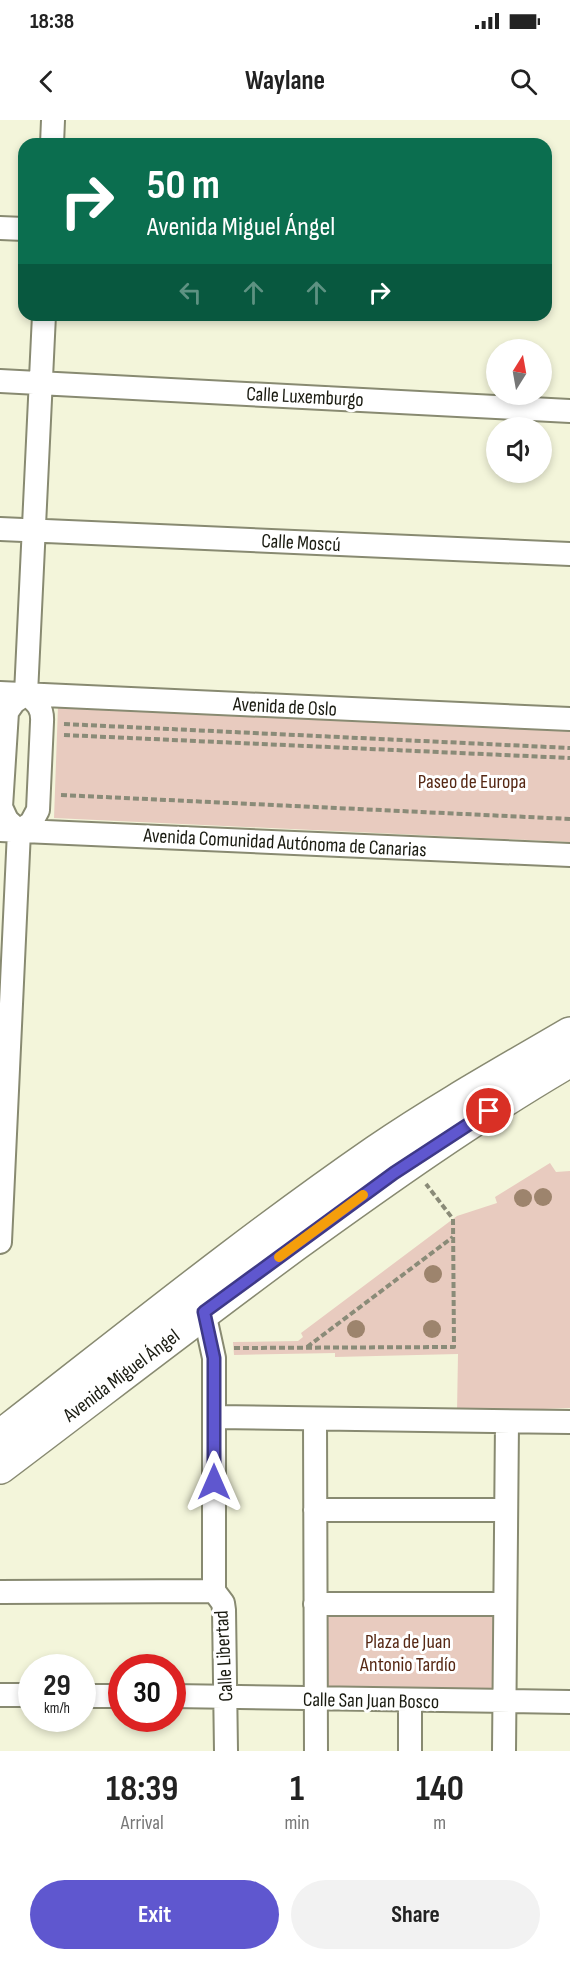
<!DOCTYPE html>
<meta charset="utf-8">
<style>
:root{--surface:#fff;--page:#f2f2f2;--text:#222;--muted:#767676;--accent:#5f57cf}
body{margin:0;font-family:"Sofia Sans Condensed",sans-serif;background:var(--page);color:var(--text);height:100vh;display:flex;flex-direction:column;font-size:22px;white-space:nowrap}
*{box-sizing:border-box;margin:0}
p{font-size:20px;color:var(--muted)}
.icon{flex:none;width:33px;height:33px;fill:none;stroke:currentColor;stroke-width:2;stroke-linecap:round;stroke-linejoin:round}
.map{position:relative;height:1631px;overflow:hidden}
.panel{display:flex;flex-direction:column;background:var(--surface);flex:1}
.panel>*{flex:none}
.banner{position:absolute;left:18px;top:18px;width:534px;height:183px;border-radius:18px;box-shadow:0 3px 9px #0003;background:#0b6e4f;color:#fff;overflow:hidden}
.needle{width:39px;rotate:11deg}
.fabs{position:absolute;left:486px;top:219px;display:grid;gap:12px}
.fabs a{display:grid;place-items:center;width:66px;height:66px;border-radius:50%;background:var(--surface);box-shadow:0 3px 9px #0003;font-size:30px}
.speed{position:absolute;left:18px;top:1534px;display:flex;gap:12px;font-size:30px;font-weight:700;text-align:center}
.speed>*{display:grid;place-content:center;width:78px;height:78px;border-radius:50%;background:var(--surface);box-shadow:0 3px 9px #0003;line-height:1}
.speed small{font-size:15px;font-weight:400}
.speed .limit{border:9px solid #d22;background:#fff;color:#111}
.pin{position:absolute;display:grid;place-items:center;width:51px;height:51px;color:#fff;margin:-26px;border:3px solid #fff;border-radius:50%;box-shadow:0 2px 6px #0007}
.me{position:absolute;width:66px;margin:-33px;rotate:0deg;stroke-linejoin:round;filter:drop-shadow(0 0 4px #0008)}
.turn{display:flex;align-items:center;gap:21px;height:126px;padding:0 30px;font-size:27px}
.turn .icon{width:78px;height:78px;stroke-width:2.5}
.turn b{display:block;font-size:42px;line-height:51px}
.lanes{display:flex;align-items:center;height:57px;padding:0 30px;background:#0003;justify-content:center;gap:30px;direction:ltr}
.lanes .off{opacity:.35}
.eta{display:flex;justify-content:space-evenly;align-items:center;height:102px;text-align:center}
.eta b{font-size:36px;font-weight:700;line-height:42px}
.button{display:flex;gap:12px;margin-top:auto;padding:12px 30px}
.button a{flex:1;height:69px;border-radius:36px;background:var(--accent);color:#fff;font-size:24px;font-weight:700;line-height:69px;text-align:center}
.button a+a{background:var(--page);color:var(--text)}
.status{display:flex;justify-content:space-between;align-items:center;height:42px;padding:0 30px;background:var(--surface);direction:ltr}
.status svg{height:16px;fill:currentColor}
header{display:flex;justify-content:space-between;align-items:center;height:78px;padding:0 30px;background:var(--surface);font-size:27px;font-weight:700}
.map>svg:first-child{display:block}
</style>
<div class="status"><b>18:38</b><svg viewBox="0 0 49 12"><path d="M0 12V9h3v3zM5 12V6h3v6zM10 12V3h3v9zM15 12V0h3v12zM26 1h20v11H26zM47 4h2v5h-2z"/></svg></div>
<header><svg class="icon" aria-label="back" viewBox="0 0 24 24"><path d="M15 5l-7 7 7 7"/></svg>Waylane<svg class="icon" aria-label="search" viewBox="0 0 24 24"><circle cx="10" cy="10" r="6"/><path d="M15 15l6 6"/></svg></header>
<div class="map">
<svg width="570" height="1631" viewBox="0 0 570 1631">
<rect width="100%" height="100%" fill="#f3f5da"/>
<path fill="#e8cbbf" d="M58,586L570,609V722L54,698Z
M550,1043L556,1052L570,1051V1288L457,1292L458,1234L335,1237V1233L234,1235L233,1222L298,1221L303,1217L301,1213L457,1096L497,1083L495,1077Z
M326,1495H495L494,1572L325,1568Z"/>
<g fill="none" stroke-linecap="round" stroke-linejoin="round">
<g stroke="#888a71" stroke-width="26">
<path id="street" d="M52,24L53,0
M0,108L24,109
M0,261L570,291
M0,409L570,434
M0,573L570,599
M26,574L44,195
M0,710L570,735
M19,711L7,700L1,687L7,592L14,582L26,574
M19,711L31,703L38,690L42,602C43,588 37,582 26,574
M0,1122L19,711
M204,1192L214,1238V1471L223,1483L224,1490L226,1631
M215,1297L570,1302
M315,1299L316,1631
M315,1390H506
M0,1472L214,1471
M315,1484H505
M0,1575H32
M82,1576H122
M172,1576L570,1582
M410,1580V1631
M504,1631L507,1302"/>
</g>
<g stroke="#888a71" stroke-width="36">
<path id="secondary" d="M0,1317C124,1221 247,1121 376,1032C439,989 505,952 570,914
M0,1347C98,1273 195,1198 294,1125C384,1060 474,996 570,940"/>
</g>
<path stroke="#8a8b78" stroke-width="4" stroke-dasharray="6 3" stroke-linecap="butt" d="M64,604L570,628
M64,615L570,638
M61,675L570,699
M307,1227L453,1117
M234,1228L454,1227L453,1099L426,1064"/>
<use href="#street" stroke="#fff" stroke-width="22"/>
<use href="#secondary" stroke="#fff" stroke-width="33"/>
</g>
<g fill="#9d846d">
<circle cx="543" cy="1077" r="9"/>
<circle cx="523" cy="1078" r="9"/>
<circle cx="433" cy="1154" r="9"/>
<circle cx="356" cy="1209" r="9"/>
<circle cx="432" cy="1209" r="9"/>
</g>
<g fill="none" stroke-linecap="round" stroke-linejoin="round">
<g stroke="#3e3987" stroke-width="15">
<path id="route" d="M214,1362V1238L204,1192L394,1053L489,991"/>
</g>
<use href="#route" stroke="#5f57cf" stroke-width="10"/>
<path stroke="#f59e0b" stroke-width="10" d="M279,1137L363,1075"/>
</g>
<g text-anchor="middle" stroke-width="6" stroke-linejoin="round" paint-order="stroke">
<g font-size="20" fill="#1a1b11" stroke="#fff">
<text transform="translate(305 276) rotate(3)" y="7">Calle Luxemburgo</text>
<text transform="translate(301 422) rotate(3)" y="7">Calle Moscú</text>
<text transform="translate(285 586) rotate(3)" y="7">Avenida de Oslo</text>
<text transform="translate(285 722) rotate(3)" y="7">Avenida Comunidad Autónoma de Canarias</text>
<text transform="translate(121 1255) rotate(-37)" y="7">Avenida Miguel Ángel</text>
<text transform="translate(223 1536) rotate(-93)" y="7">Calle Libertad</text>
<text transform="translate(371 1580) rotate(1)" y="7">Calle San Juan Bosco</text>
</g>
<g font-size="20" fill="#562814" stroke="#fff">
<text x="472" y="668">Paseo de Europa</text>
<text x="408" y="1528">Plaza de Juan<tspan x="408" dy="23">Antonio Tardío</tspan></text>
</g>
</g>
</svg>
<div class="fabs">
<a><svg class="needle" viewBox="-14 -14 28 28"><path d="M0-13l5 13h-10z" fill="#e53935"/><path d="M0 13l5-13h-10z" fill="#767676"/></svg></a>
<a><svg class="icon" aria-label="sound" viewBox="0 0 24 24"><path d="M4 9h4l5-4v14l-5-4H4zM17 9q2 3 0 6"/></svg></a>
</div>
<div class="speed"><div>29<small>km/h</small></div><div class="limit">30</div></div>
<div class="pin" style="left:489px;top:991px;background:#d93025"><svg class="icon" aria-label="arrive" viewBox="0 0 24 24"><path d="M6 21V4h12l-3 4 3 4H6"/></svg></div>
<svg class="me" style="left:214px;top:1362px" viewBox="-20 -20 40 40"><path d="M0-17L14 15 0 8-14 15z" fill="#5f57cf" stroke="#fff" stroke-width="4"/></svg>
<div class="banner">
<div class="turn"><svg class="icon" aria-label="right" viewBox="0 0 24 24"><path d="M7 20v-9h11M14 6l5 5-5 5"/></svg><div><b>50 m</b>Avenida Miguel Ángel</div></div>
<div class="lanes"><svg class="icon off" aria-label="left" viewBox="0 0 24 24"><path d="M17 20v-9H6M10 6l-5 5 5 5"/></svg><svg class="icon off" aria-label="ahead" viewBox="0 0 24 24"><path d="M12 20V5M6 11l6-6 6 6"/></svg><svg class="icon off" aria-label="ahead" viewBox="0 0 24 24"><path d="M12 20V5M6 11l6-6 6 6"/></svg><svg class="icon" aria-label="right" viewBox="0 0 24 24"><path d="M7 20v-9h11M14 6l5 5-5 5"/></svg></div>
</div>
</div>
<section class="panel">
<div class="eta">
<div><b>18:39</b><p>Arrival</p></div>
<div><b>1</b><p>min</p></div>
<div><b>140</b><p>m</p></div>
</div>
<div class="button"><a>Exit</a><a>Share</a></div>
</section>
